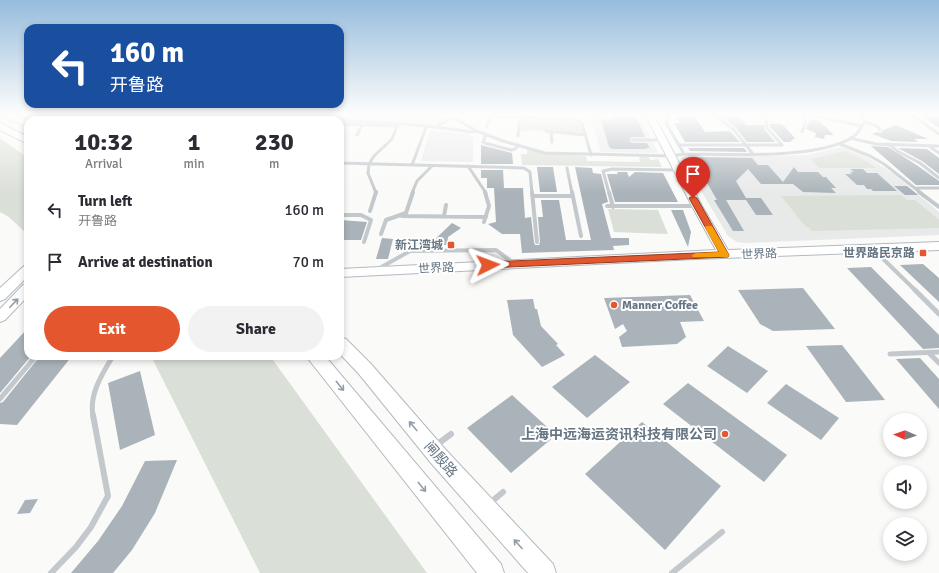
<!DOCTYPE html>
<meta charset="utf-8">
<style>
:root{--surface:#fff;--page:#f2f2f3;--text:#2b2b33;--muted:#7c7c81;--accent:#e4572e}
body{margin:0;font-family:Signika,"Noto Sans SC",sans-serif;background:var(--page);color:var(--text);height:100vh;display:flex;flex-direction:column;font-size:15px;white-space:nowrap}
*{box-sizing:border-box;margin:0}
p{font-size:13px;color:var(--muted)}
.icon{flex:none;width:22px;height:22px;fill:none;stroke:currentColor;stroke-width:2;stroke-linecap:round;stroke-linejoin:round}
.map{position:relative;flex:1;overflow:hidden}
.sheet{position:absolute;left:24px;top:116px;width:320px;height:244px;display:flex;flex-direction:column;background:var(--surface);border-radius:12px;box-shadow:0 2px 6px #0003}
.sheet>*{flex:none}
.top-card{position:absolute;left:24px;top:24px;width:320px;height:84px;border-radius:12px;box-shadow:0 2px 6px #0003;background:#1a4fa0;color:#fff;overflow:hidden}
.needle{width:26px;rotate:272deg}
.tools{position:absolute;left:883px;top:413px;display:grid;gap:8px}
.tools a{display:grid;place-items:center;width:44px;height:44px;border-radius:50%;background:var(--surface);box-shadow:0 2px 6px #0003;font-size:20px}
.pin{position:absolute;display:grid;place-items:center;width:34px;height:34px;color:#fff;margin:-41px -17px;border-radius:50% 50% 50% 0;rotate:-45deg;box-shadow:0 0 4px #0007}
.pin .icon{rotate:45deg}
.me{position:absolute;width:44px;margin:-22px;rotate:87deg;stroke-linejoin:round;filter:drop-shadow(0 0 3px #0008)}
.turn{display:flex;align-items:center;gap:14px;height:84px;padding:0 20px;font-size:18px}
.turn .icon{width:52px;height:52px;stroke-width:2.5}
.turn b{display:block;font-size:28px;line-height:34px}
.eta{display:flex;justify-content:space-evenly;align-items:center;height:68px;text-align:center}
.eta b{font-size:24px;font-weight:800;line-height:28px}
.primary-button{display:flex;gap:8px;margin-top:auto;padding:8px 20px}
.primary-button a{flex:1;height:46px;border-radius:24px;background:var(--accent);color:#fff;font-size:16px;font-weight:800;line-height:46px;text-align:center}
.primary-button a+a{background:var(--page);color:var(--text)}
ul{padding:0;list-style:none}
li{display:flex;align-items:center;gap:12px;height:52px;padding:0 20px}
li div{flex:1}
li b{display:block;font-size:15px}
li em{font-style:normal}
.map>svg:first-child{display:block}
</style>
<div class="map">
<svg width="939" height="573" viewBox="0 0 939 573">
<rect width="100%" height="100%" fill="#fafaf8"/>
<path fill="#e8e9e9" d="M18,114H59L50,120H32Z
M347,114H442L445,118L444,121L439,124H429L347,117L346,116Z
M590,114H639L658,153L601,152Z
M430,130L468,134L473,138V162L421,161Z
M841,147L869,158L895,175L939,212V235L746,243L737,242L728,236L681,157L808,155Z"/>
<path fill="#dadfd7" d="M521,118L571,120L580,124L584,135L535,130L519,132Z
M0,138L28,158V235L9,217L0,212Z
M527,149L552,154L586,156L587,161H590L640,162L639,159L640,157H648L651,160L658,159L662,167L522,165L521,154H527Z
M845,151L866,161L876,168H819L811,159Z
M901,195L907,200H915L939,220V228L812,231L808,227H806L781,196Z
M608,209L658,210L668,234L614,232Z
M151,356H270L427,573H260Z"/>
<path fill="#aab3b9" d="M610,114H635L645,137H631L629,141L632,143H647L650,148H646L647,149H612L609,147L601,120L613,119Z
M681,114H693L705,132L730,131L729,130L740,142H685L674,123H680L676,117H682Z
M718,114H731L734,118H740L746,125H764L765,130L775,142H747L736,128Z
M919,114H933L939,118V128Z
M814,119L818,120L834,135H825L824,139L815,137L816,133L806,129L809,121Z
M769,124H782L795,138L790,142H784L770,127Z
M896,125L928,139H914L918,142L891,141L872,134L877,132L881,133L883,130Z
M481,145L512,153L513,164H481Z
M871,146L888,147L918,166L939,181V185H916Z
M688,148H744L747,152L690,151Z
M898,148L927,149L939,158V174L922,161Z
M693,157L752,158L758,165H768L783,182L794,167L798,172H818L823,177H826L836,188H831L836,193L803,192L793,184H761L748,169L736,181L746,198H761L773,215H756L746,200H717L702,174H699L694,165H697Z
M537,167H553L557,192H540Z
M575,167L592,168L593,173L601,174L608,202L602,204L611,238H629V245L613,246L614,250L522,253L520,234H502L488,224L496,222L494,188H487V178H481V170H503L504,188H523L525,218L531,217L534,242L535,245H539L540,242L538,217H543L541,200H559L566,240H591Z
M850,169H863L867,173H877L897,191H873L871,189H867L864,185H857L845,174H852L850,172H854Z
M617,172H627L629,177L635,172L663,173L678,202H615L607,174H618Z
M894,186H907L918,195H905Z
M714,200H726L744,231H733Z
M671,210H683L691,232L688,247Z
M340,220L367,222L361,240H340Z
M452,223L461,228L448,237L447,245H438L435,246L434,245L430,244Z
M382,238L393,239L388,259H376Z
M923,264L939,278V302L900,265Z
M871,267L939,335V348L923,349L847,268Z
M803,288L835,329L773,331L760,324L738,290Z
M690,295L704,321L680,322L686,337L677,344L622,347L619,337L627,331L623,324L615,329L604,298Z
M533,299L535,309H537L541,326L558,344L556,345L565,355L542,367L513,335L507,300Z
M28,328V356H31L0,393V358Z
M842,345L885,400L846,402L806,346Z
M728,346L768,371L747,393L707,366Z
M595,355L630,382L587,418L552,387Z
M40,356H72L17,425L0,424V403L3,402Z
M920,358L939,379V409L896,359Z
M140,371L155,435L120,450L108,383Z
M688,383L787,455L764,482L663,404Z
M786,384L839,418L821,440L767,403Z
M512,395L556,435L511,473L467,428Z
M642,422L721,486L665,550L585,474Z
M177,460L155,513L132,550L113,573H71L98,541L122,506L145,461Z
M38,499L30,513L17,514L25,500Z"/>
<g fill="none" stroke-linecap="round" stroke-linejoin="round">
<g stroke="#b3babf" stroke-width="2">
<path id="secondary" d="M186,114H195L189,120H180Z
M199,114H208L202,120H193Z
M645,114H653L702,206L728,250L939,242V250L695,259L340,277V269L716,250L692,206Z
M28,265V276L5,299L0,301V288L24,266Z
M28,284V296L5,320L0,322V309L23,285Z"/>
</g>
<g stroke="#b5babe" stroke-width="2">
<path id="primary" d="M0,114H13L28,120V127L2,116Z
M0,123L28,137V144L0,130Z
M340,337L346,339L371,364L445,449L553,564L556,573H528L431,463L359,374L340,354Z
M306,356H325L501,564L504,573H477Z"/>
</g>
<path stroke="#c3c8cc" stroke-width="3" d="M446,114L477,131L503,141L545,153L671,156L684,154C725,154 822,160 854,136C859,132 862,126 865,121L861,114
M669,114L666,123L684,154
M713,114L734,130L753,154
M806,114L862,126
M911,114L939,134
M492,116L575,119L582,123L591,155
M264,120C334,119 402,121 471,132L477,131
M864,122L877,126L880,130
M340,124L398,126
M438,126L451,118
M487,126L492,114
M546,131L585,135
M551,132L552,142
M802,132L806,122L803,114
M357,135L362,125
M486,135L483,142L485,143L511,150L515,149L519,145
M518,136L520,116
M850,138L876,144L939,146
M632,140H663
M840,144L870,156L884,164L921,193
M888,144L899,152L920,163L939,178
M679,145H782L767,128L765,114
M929,146L939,153
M340,163L524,168L530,172L532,193
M412,165L427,125
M468,166L486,193
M567,168L572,193
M917,188H939
M376,193L368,173L369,164L374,156L392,139L397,126
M412,193L417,181L432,166
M609,193L603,171L612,169L678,170"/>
<path stroke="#c3c8cc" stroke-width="4" d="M532,192L537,242
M572,192L581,236
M609,192L613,207
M919,192L939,207
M532,196H573
M607,206H697
M370,211L376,192
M340,215H361L371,220L364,242
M402,216L486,217
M444,216L446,205
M484,222L489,206L485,192
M381,234L386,220L406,213L413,192
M873,249L916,291
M378,269L410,251L496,250L515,264"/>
<path stroke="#c3c8cc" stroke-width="5" d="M915,290L939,314
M929,353L939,363
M890,354L939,352
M0,399L36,356
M93,416C89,394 102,374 113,356"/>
<path stroke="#c3c8cc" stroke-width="6" d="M435,446L451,434
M489,504L503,492
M51,573L76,547L91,527L108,496L93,415
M672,573L722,532"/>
<use href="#secondary" fill="#fff" fill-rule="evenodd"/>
<use href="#primary" fill="#fff" fill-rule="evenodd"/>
</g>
<defs><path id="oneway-shaft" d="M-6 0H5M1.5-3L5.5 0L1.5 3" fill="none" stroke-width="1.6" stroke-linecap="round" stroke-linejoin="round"/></defs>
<g stroke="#939fa8">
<use href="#oneway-shaft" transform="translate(14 303) rotate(-46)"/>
<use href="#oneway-shaft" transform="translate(340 386) rotate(51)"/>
<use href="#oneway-shaft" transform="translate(413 426) rotate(-130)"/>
<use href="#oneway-shaft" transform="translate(422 487) rotate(51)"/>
<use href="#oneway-shaft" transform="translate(518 544) rotate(-132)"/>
</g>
<linearGradient id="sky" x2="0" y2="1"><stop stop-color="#96bcdc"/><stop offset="0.59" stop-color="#fdfdfc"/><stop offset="1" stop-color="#fdfdfc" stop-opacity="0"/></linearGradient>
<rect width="939" height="194" fill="url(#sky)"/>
<path fill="#e4572e" stroke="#94391e" d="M693,196L697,198L729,255L728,257L488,268L484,265L488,262L719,252L689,198Z"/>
<path fill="#f59e0b" d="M706,226H712L729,255L728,257H693L692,255L696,253L719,252L705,228Z"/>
<g fill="#e4572e" stroke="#fff" stroke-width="1.5">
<rect x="447" y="241" width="8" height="8" rx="2"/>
<rect x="919" y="249" width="8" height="8" rx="2"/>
<circle cx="614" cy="305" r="4"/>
<circle cx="725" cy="434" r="4"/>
</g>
<g text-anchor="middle" stroke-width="4" stroke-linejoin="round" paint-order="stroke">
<g font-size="12" font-weight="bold" fill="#657683" stroke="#fff" text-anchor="end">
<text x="443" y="249">新江湾城</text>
<text x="915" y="257">世界路民京路</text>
<text x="622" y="309" text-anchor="start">Manner Coffee</text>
</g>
<g font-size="12" fill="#657683" stroke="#fff">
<text transform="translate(759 254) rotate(-2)" y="4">世界路</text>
<text transform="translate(436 268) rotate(-3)" y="4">世界路</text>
</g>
<g font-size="14" font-weight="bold" fill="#657683" stroke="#fff" text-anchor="end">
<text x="717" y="439">上海中远海运资讯科技有限公司</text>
</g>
<g font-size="14" fill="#657683" stroke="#fff">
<text transform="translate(441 459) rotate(49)" y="5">闸殷路</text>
</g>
</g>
</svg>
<div class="tools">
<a><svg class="needle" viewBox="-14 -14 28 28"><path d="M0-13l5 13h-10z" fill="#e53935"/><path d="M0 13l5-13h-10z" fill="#7c7c81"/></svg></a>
<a><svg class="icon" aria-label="sound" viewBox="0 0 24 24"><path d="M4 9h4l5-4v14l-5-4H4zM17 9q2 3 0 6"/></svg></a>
<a><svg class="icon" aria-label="layers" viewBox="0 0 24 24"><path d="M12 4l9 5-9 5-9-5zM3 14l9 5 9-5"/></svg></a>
</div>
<div class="pin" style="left:693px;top:198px;background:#d93025"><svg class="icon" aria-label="arrive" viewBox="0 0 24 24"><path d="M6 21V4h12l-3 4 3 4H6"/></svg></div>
<svg class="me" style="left:488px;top:265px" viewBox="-20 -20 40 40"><path d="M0-17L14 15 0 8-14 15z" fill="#e4572e" stroke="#fff" stroke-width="4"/></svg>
<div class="top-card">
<div class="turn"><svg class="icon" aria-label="left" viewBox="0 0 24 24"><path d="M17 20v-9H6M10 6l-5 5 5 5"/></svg><div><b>160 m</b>开鲁路</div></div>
</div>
<section class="sheet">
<div class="eta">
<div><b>10:32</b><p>Arrival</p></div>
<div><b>1</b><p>min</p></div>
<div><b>230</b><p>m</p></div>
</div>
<ul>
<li><svg class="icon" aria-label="left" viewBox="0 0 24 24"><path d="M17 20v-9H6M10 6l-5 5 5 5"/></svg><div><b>Turn left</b><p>开鲁路</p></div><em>160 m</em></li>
<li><svg class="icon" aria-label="arrive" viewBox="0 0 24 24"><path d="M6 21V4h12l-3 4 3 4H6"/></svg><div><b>Arrive at destination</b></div><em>70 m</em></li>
</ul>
<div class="primary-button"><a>Exit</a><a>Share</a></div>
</section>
</div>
